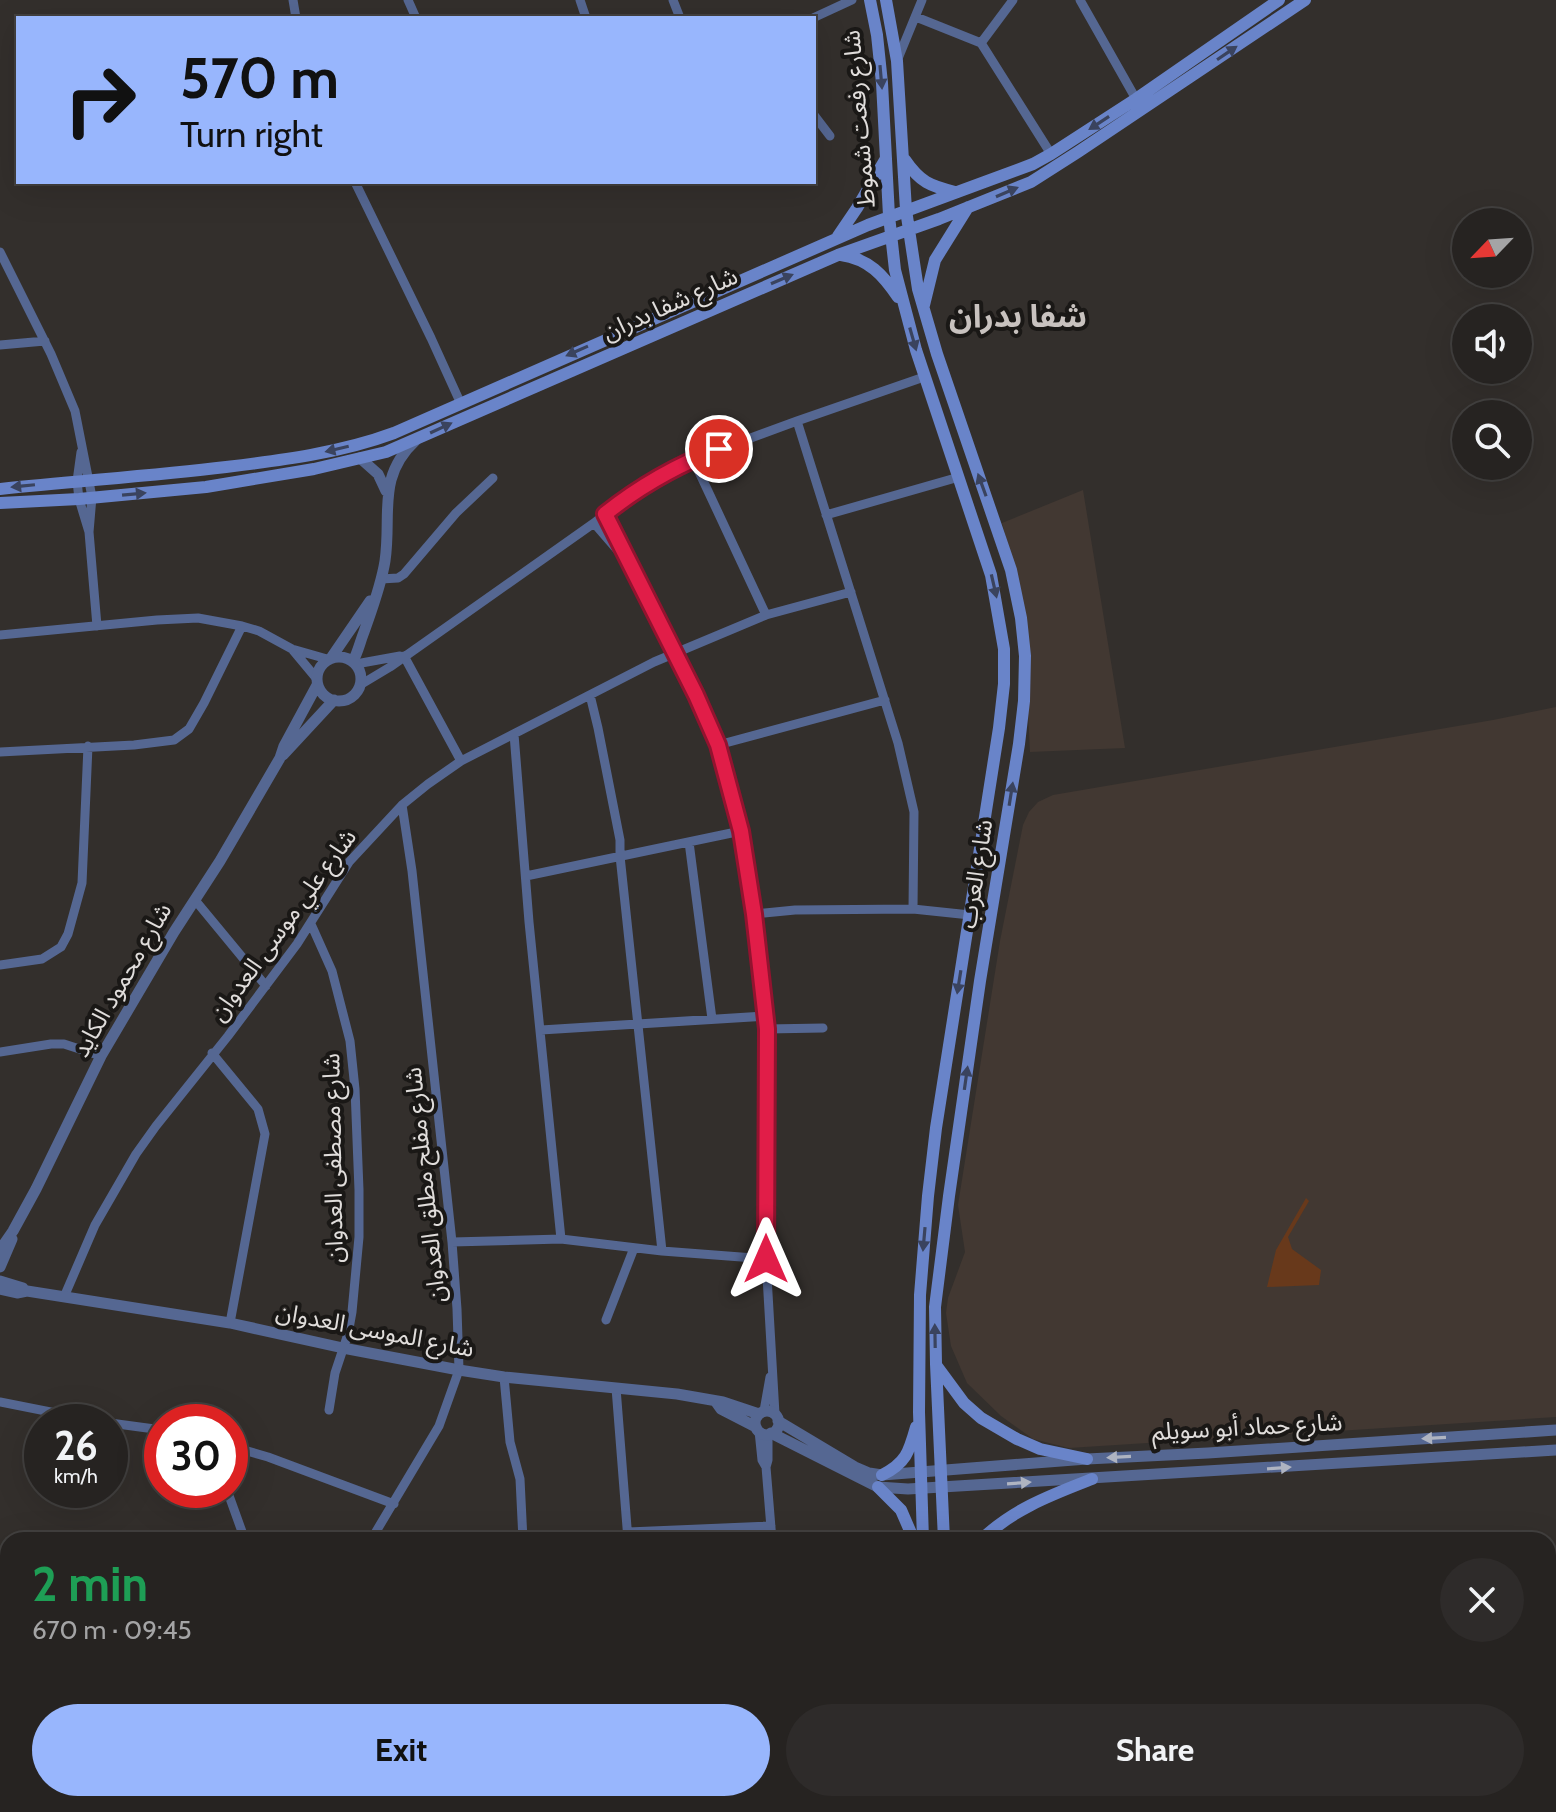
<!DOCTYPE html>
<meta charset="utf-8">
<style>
:root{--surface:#262321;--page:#2e2b2a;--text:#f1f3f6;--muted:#a4a4a5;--line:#42403f;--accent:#98b6fd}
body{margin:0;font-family:Cabin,"Noto Sans Arabic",sans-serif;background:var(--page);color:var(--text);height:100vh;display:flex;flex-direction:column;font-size:30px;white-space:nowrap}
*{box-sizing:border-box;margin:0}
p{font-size:26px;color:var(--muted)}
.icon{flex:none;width:44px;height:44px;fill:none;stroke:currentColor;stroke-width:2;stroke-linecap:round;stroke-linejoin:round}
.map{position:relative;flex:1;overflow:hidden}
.details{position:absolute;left:0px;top:1532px;width:1556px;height:280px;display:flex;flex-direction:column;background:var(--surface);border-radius:24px 24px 0 0;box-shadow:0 8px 32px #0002,0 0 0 2px var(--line)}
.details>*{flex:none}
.hud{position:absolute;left:16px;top:16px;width:800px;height:168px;border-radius:0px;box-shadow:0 8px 32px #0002,0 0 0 2px var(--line);background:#98b6fd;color:#111;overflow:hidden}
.needle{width:52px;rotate:245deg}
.controls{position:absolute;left:1452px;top:208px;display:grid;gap:16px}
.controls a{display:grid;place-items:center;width:80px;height:80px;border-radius:50%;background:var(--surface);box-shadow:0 8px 32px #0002,0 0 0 2px var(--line);font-size:40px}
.speed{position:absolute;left:24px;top:1404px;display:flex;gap:16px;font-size:40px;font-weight:700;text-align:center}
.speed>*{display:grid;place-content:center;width:104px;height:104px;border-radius:50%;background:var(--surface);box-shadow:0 8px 32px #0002,0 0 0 2px var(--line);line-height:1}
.speed small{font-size:20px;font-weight:400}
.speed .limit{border:12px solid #d22;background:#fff;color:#111}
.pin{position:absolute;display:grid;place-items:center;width:68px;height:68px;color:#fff;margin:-34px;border:4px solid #fff;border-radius:50%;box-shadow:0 2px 8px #0007}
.me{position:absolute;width:88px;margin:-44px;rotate:0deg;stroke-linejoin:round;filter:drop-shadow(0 0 6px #0008)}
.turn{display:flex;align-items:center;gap:28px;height:168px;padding:0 32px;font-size:36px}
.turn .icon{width:104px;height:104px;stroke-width:2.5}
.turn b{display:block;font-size:56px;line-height:68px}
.round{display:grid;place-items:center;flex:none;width:84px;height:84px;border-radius:42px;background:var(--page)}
.headline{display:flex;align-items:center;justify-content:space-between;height:136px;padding:0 32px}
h1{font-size:48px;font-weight:700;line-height:60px;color:#1e9e55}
.cta{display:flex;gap:16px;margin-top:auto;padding:16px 32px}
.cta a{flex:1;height:92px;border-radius:48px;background:var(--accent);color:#111;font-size:32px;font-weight:700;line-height:92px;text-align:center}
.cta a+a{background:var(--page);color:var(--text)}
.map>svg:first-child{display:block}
</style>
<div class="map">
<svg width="1556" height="1812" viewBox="0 0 1556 1812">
<rect width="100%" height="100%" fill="#332f2c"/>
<path fill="#423832" d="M1083,490L1125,748L1030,752L1022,598L1002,523Z
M1556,707V1417L1069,1448L1033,1439L1001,1416L967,1383L951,1346L946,1313L948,1298L965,1252L958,1205L1000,941L1023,825L1029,812L1038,802L1053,795L1493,720Z"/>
<path fill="#68391b" d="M1306,1198L1309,1201L1288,1237L1292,1249L1321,1270L1319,1285L1267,1287L1276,1250Z"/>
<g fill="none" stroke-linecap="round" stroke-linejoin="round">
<path stroke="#556792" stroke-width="9" d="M293,0L296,18
M408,0L416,18
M580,0L586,18
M673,0L680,18
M1080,0L1136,99
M916,17L981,43L1051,154
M813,18L852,0
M981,43L1013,0
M897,61L922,0
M814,115L830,136
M355,182L431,338L461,404
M0,252L51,354L75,411L92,497L89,532
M0,345L45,341
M797,421L898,743L914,812L913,909
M81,452L77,481L79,499L89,532L97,626
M693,459L766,615
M605,514L696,695L718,745L741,831L754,914L767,1029L766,1259L775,1414
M826,515L959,477
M594,523L626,560
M381,579L398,578L404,574L456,513L493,478
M0,635L157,620L198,618L242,626L259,631L292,649L327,659
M292,649L317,679
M404,656L461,761
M356,664L400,656
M360,685L390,667L594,523L638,488L680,464L797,421L924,377
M590,695L598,728L620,840V856L662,1251
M514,734L529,922L561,1239
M718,745L885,700
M0,752L134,745L174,740L189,729L204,703L242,626
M689,842L712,1019
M526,876L741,831
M195,900L266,986
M754,914L795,910L913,909L970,915
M311,924L332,971L350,1041L355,1089L359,1190V1237L352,1312L348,1334L335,1373L329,1410
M0,965L42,959L61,947L68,934L82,883L88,746
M767,1029L823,1028
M541,1030L766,1016
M0,1052L51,1044H64L101,1056
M212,1053L258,1109L265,1134L230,1323
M452,1242L561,1239L662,1251L766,1259
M64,1297L95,1225L136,1154L156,1126L228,1036L297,944L349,862L402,805L428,784L461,761L654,662L766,615L851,592
M606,1320L634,1248
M504,1377L510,1442L520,1479L523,1540
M616,1388L628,1540
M0,1402L101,1422
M764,1411L770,1377
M110,1423L162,1430
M759,1431L762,1460L766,1467
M768,1434V1460L766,1467L772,1540
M230,1446L268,1457L394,1504
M227,1490L245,1540
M628,1532L771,1526
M371,1540L439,1426L459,1370L457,1309L452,1242L412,871L402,805
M360,1804L368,1812
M437,1804V1812
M537,1804V1812
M640,1812V1804"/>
<path stroke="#556792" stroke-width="11" d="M360,458L378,474L386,491
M317 679a22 22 0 1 1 44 0a22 22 0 1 1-44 0Z
M331,658L370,601
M353,661C358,652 360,642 364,632C372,609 381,586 385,561C392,514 376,477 416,440
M283,755L334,700
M0,1250L13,1231L36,1189L101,1056L174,932L220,861L280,758L284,746L317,685
M0,1267L12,1239
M0,1281L23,1288
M0,1289L17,1293L27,1291L230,1323L343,1348L459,1370L504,1377L677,1394L723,1402L759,1414
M716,1402L721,1409L756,1427
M755 1423a12 12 0 1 1 24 0a12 12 0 1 1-24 0Z
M778,1421L855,1467L869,1473L882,1475L1087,1459L1208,1453L1556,1430
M771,1433L878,1487L908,1489L1556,1450"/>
<path stroke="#6984c9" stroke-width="12" d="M870,0L877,35L882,83L889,216L895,270L916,350L991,575L1004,649V684L999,728L936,1128L928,1196L920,1295L919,1412L923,1540
M886,0L897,61L906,210L918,289L937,354L1011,570L1021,618L1025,656L1024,701L1019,744L980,981L949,1196L935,1307L936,1364L944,1540
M905,160C920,182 930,186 955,192
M838,236L857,208L885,160
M841,255C869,259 883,275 898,297
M924,305L935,260L968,207
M0,489C75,481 151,476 226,467C283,460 340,453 394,433L868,225L1033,164L1051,154L1136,99L1279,0
M0,503L79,499L206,487L314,469L386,452L838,255L939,219L1031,182L1078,152L1305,0
M936,1365L964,1403L981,1418L1017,1439L1040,1449L1087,1459
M882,1475C906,1463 909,1452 916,1427
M878,1487L901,1510L914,1540
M981,1540C1013,1509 1051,1495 1092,1479
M919,1812V1804
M939,1812V1804"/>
</g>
<defs><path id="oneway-solid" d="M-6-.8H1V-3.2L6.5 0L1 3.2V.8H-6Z" transform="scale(2)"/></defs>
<g fill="#3a435e">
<use href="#oneway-solid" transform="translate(1227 53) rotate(-34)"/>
<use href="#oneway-solid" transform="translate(881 77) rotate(85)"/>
<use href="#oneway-solid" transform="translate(1099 123) rotate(147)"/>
<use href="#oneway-solid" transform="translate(1007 192) rotate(-23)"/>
<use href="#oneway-solid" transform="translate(782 279) rotate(-23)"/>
<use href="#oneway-solid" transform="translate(913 339) rotate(74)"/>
<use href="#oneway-solid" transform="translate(577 351) rotate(156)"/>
<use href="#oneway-solid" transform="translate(441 428) rotate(-25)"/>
<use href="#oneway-solid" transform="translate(337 449) rotate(167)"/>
<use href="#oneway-solid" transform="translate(982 485) rotate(-110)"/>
<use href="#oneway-solid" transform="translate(23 486) rotate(174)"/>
<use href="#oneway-solid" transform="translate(134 494) rotate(-5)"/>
<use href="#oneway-solid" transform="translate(994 586) rotate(77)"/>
<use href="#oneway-solid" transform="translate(1011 794) rotate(-81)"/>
<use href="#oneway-solid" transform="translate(959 982) rotate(99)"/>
<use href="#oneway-solid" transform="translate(966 1078) rotate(-82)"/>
<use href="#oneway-solid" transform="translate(924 1239) rotate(95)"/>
<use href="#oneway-solid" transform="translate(935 1336) rotate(-91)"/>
</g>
<g fill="#afb4c1">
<use href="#oneway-solid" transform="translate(1434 1438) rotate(177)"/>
<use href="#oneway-solid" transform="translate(1119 1457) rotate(177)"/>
<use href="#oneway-solid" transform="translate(1279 1468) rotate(-4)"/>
<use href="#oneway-solid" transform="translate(1019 1483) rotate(-4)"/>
</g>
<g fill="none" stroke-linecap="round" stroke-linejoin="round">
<g stroke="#92132f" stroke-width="20">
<path id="route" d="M719,449C677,465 640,486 605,514L696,695L718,745L741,831L754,914L767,1029L766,1259"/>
</g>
<use href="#route" stroke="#e11d48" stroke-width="14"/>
</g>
<g text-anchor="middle" stroke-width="8" stroke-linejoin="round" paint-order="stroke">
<g font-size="24" fill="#e0dddb" stroke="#1a1816">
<text transform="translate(859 119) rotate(-95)" y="8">شارع رفعت شموط</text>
<text transform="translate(670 304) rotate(-24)" y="8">شارع شفا بدران</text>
<text transform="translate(976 874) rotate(-81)" y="8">شارع العرب</text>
<text transform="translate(283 925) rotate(-54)" y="8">شارع علي موسى العدوان</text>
<text transform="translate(122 980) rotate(-60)" y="8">شارع محمود الكايد</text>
<text transform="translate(333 1158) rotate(-91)" y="8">شارع مصطفى العدوان</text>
<text transform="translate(425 1185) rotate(-96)" y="8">شارع مفلح مطلق العدوان</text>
<text transform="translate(375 1330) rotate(11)" y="8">شارع الموسى العدوان</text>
<text transform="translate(1247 1427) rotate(-3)" y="8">شارع حماد أبو سويلم</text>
</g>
<g font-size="32" font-weight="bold" fill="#c8c2bf" stroke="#1a1816">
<text x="1018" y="327">شفا بدران</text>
</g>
</g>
</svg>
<div class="controls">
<a><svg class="needle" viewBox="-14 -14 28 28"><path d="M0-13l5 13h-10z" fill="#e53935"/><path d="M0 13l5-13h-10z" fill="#a4a4a5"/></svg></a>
<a><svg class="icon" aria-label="sound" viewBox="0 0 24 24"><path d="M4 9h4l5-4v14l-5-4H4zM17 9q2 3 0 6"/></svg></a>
<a><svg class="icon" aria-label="search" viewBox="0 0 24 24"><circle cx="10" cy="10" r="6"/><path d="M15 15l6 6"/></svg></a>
</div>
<div class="speed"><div>26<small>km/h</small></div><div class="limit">30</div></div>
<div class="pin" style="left:719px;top:449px;background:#d93025"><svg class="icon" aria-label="arrive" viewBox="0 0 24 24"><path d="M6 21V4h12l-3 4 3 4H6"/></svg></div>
<svg class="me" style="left:766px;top:1259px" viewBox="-20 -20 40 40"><path d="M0-17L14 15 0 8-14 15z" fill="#e11d48" stroke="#fff" stroke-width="4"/></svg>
<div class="hud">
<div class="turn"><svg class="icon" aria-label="right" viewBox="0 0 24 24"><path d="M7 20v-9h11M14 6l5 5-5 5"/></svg><div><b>570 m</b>Turn right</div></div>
</div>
<section class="details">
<div class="headline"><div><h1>2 min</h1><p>670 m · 09:45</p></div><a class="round"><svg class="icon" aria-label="close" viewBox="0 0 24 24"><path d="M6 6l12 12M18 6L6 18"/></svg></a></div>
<div class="cta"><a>Exit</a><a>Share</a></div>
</section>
</div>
